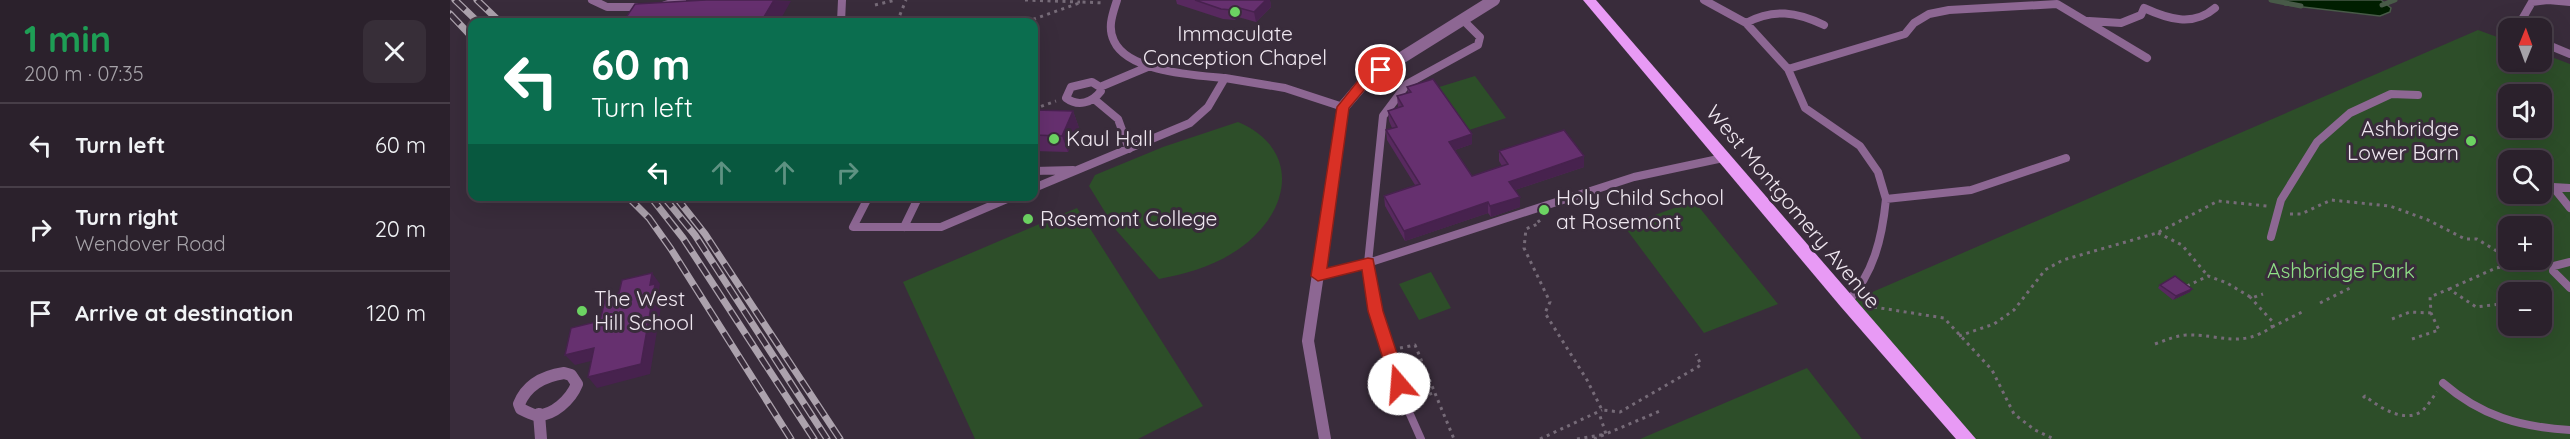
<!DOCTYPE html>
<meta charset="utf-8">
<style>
:root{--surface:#2b212c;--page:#372e38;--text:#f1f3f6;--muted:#a6a3a9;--line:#473e48}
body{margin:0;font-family:Quicksand,sans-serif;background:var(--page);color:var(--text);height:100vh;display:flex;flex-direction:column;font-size:22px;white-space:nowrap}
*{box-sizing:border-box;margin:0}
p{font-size:20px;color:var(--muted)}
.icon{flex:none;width:33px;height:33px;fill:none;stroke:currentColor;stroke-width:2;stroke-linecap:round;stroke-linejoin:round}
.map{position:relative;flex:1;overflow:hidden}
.drawer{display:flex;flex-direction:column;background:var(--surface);width:450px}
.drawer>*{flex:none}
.guide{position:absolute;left:18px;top:18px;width:570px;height:183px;border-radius:12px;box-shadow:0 6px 24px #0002,0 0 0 2px var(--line);background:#0b6e4f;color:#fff;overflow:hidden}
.needle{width:39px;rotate:1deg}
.fabs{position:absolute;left:2048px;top:18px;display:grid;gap:12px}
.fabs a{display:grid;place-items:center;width:54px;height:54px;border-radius:12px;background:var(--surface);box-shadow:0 6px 24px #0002,0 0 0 2px var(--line);font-size:30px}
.pin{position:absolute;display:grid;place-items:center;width:51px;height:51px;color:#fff;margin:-26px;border:3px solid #fff;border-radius:50%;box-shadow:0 2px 6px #0007}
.me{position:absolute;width:66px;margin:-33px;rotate:342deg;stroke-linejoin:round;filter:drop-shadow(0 0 4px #0008)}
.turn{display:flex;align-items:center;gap:21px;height:126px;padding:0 24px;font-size:27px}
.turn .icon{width:78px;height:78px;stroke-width:2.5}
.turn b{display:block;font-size:42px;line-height:51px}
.lanes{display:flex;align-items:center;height:57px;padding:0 24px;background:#0003;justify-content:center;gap:30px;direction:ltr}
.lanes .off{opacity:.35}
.round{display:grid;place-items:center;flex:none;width:63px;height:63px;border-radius:12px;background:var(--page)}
.headline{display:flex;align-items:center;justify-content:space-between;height:102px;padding:0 24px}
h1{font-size:36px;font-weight:700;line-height:45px;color:#1e9e55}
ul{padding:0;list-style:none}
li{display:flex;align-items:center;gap:18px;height:84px;padding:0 24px;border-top:2px solid var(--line)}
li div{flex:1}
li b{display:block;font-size:22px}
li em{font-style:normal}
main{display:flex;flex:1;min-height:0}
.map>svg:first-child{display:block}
</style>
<main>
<section class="drawer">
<div class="headline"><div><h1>1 min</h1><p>200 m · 07:35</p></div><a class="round"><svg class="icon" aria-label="close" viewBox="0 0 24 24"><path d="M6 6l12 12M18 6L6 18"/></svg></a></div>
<ul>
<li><svg class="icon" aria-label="left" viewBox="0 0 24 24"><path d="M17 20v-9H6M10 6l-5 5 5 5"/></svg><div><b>Turn left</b></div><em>60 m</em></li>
<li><svg class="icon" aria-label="right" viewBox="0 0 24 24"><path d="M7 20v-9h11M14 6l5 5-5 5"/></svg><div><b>Turn right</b><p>Wendover Road</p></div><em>20 m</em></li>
<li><svg class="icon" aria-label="arrive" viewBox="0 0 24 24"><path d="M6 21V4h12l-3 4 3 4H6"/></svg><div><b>Arrive at destination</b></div><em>120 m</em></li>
</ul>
</section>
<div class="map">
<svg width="2120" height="439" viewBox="0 0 2120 439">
<rect width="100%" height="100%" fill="#392c3b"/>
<path fill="#2d4e29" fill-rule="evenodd" d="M2028,30L2058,41V62H2091V53L2120,64V439H1517L1397,303ZM2058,94H2091V128H2058ZM2058,160H2091V194H2058ZM2058,226H2091V260H2058ZM2058,292H2091V326H2058Z
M1025,76L1056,118L1016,131L986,88Z
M788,122C847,147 843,204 798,242C773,263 741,273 709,279L666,230L639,186L645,175L713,147Z
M1244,201L1328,304L1254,333L1174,226Z
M627,208L753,406L688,439H525L453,282Z
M981,272L1001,308L969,320L949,284Z
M1357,368L1412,439H1190Z"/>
<path fill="#001e00" stroke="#485a48" stroke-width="1.5" d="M1830,0H1931L1941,8L1940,12L1930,16L1835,5Z"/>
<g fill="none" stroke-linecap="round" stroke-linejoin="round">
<path stroke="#485a48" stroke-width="5" d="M1821,0L1851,6
M1932,5L1945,0"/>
<path stroke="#766b78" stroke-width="3" stroke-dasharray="3 4.5" stroke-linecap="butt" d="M575,0L630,2
M425,5L446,0
M447,22L456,0
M576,22L632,2L654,3
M584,109L606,101
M1840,214H1851L1881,200L1940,206L1978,220L2015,239H2027L2058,258
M1088,220L1090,223L1076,229L1074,248L1100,302L1095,313L1137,380L1152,410L1170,412L1251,365L1246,354
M1708,233L1732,245L1758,276
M1737,286L1758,276L1777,283L1802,298L1813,294
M1999,289L2046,268L2094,260
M1870,303L1902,287
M1424,307L1494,318L1542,370L1564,414L1585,430L1604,439
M1942,319L1960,312L1981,313
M1822,327L1852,312
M1509,336L1544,324L1564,310L1595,270L1613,260L1707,233L1768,201L1817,206
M1962,339L1989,330L1981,313L1980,297L1999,289L2026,307L2058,303
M1705,344C1716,340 1725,336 1736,335C1771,334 1789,349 1822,327V321L1800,297
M950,348L965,345L1004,439
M1913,398L1915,396C1929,407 1954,424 1972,411C1978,406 1982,398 1987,392
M965,399L983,393
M1090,439L1152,410
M1127,439L1156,434L1149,413
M1144,439L1210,411"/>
<path stroke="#8d6793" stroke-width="8" d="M142,0L157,7H193
M667,0C663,13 657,27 664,41C678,72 745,75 775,78
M1254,0L1296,23L1338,69L1355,108L1410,146L1428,172L1436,199L1521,190L1616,158
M2098,0L2120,2
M215,5L232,0
M1639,21L1671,23L1691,15L1694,8C1718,19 1743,27 1765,8
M391,22L392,0
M1296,23C1323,8 1347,12 1374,25
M2067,28L2082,2L2098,0
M2091,42L2120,54
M1338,69L1455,34L1464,23L1479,14L1499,10L1607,4L1697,58
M642,82L650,87L651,91C642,103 628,107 616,98L621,87Z
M650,87L700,66
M644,99L668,119L679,149
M584,171L623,170
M584,188L740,123L758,107L775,78L835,88L893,107
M2120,188L2103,187L2120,208
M419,196L403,227H491L564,196
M454,227L469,196
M1821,237L1831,200L1867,142L1900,113L1941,94L1968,95
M2120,262L2104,266L2103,271L2120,288
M868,276L918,263L1184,177L1273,158
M1397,303C1424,272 1432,239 1436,199
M1993,383C2031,416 2070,427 2120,430
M971,439L955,403L925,311L918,263L933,116L957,84L1028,45L1030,37L1014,21"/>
<path stroke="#8d6793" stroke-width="12" d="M114,373L121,375L127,384C121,399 103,417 85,415C81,414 75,411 71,409L69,404C77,384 94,376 114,373Z
M89,414L91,439
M875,439L858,341L893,107L916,80L1044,0"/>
<path fill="#e89af5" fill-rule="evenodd" d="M1133,0H1146L1526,439H1506L1391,307Z"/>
<g stroke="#aca2ad" stroke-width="7">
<path id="rail" d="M5,0L28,22
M27,0L50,22
M0,14L22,37
M177,196L199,218L221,249L341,439
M200,196L233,238L364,439
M213,196L245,235L377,439
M225,196L255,234L390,439"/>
</g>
<use href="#rail" stroke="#392c3b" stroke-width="4.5" stroke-dasharray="14" stroke-linecap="butt"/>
</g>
<path fill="#58295f" d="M726,0H820L821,7L806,22L788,17L785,20L773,19L727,4Z
M957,87L1022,144L1005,150L1022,176L1052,166L1049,161V151L1134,167L1065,190L1070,197V207L1041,217L1038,213L955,241L935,206L934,196L965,185L937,140L936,130L942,128L939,121L938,111L948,107L947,96L958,93Z
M584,110L623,111L629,128L618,152L584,151Z
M1710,285L1740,292L1723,300L1708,288Z"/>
<path fill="#47224e" d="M324,0L341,1L329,22H311Z
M816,0H820L821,7L806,22L804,12Z
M786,7L788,17L785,20L783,10Z
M623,111L629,128L618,152L612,136Z
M1022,134V144L999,152V142Z
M1134,156V167L1059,192V182Z
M1070,197V207L1041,217L1040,206Z
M1038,202V213L955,241L954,231Z
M202,273L210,284L209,290L213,294L200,374L147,388L138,377L200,285Z
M1742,289L1740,292L1723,300L1726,296Z
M144,348L153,358L125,365L115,355Z"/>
<path fill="#66306f" stroke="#47224e" stroke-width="1.5" d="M256,0H324L311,22H173L185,4Z
M745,0H816L804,12L786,7L783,10L771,9Z
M983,79L1022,134L999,142L1022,176L1058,164L1049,151L1114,130L1134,156L1059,182L1070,197L1040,206L1038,202L954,231L934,196L970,184L936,130L947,127L938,111L953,106L947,96L961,92L957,87Z
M584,110L623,111L612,136L584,135Z
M202,273L200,285L205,284L191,364L138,377L144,348L115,355L121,328L150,321L156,296L169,293L172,280Z
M1725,276L1742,289L1726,296L1710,285Z"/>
<path fill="#d93025" stroke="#8d1f18" stroke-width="1.5" d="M931,66L937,70L920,83L899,108L877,268L918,258L923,259L933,311L957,384L949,391L941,384L918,311L912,270L868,281L861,276L887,107L911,77Z"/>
<g fill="#6cd362" stroke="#392c3b" stroke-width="2">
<circle cx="785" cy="12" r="6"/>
<circle cx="604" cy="139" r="6"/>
<circle cx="2021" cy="141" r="6"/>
<circle cx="1094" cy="210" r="6"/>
<circle cx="578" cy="219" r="6"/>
<circle cx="132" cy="311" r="6"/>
</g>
<g text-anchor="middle" stroke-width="6" stroke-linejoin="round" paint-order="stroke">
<g font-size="21" fill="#efe7f0" stroke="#392c3b" text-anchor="start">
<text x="785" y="41" text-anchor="middle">Immaculate<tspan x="785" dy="24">Conception Chapel</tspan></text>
<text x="2009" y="136" text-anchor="end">Ashbridge<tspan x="2009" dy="24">Lower Barn</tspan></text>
<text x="616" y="146">Kaul Hall</text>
<text x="1106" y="205">Holy Child School<tspan x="1106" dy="24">at Rosemont</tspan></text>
<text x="590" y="226">Rosemont College</text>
<text x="144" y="306">The West<tspan x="144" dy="24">Hill School</tspan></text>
</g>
<g font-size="21" fill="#efe7f0" stroke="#392c3b">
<text transform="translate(1343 207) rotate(50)" y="7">West Montgomery Avenue</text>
</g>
<g font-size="21" fill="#8fe086" stroke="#392c3b">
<text x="1891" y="278">Ashbridge Park</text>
</g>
</g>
</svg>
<div class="fabs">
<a><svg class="needle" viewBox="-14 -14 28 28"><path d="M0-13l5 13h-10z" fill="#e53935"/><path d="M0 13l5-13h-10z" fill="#a6a3a9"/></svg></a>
<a><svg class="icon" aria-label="sound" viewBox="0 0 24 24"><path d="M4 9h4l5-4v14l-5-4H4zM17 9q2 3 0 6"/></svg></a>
<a><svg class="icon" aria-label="search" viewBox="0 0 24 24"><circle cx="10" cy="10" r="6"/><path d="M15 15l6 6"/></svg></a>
<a>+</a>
<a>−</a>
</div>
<div class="pin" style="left:931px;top:70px;background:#d93025"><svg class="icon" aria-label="arrive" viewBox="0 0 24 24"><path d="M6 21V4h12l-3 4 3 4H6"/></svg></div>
<svg class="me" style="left:949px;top:384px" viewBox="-20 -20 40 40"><circle r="19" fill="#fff"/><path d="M0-13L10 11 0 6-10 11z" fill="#d93025"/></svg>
<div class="guide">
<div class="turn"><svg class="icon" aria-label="left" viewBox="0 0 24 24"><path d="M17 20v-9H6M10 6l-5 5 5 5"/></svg><div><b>60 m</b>Turn left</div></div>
<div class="lanes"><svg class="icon" aria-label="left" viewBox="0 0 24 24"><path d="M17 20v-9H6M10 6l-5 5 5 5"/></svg><svg class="icon off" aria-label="ahead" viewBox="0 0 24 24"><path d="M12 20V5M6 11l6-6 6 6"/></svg><svg class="icon off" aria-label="ahead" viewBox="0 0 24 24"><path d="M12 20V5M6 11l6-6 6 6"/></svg><svg class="icon off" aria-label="right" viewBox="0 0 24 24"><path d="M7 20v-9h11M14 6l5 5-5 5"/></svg></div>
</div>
</div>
</main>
